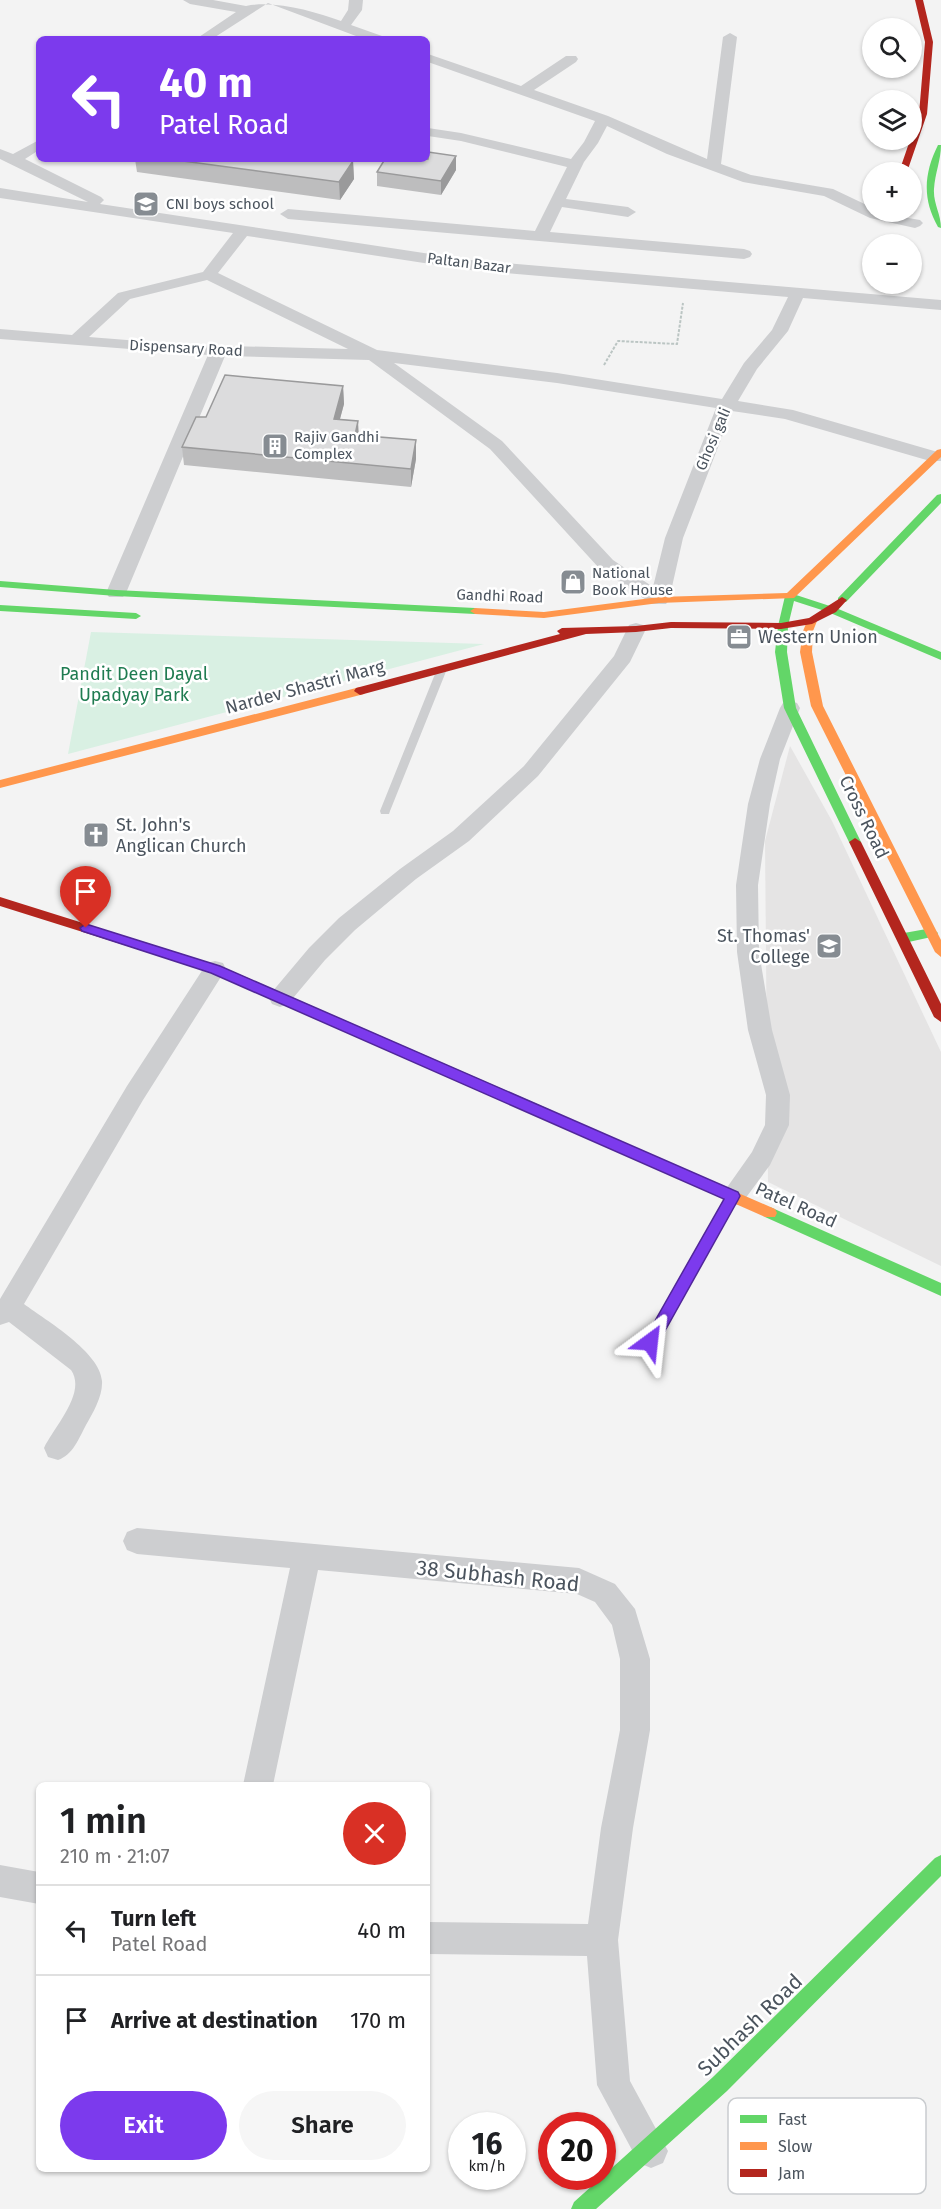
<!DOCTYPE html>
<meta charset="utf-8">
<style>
:root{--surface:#fff;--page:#f6f6f6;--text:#202124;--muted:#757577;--line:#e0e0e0;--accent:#7c3aed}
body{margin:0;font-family:"Fira Sans",sans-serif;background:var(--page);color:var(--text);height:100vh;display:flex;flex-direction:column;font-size:22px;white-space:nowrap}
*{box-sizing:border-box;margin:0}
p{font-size:20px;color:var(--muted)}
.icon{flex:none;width:33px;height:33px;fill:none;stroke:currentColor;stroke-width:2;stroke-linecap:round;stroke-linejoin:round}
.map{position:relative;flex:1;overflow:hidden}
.details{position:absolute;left:36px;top:1782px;width:394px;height:390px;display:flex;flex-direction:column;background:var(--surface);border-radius:9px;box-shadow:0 2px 4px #0004}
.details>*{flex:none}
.top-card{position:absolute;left:36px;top:36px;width:394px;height:126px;border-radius:9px;box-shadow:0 2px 4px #0004;background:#7c3aed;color:#fff;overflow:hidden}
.controls{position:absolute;left:862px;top:18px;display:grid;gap:12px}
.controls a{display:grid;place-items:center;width:60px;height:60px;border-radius:50%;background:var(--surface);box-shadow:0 2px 4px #0004;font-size:30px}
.speed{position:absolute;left:448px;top:2112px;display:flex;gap:12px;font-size:30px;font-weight:700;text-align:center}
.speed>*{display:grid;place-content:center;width:78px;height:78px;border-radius:50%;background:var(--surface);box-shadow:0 2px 4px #0004;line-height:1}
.speed small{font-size:15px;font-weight:400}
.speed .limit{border:9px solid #d22;background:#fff;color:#111}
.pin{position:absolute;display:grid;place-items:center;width:51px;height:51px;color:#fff;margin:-62px -26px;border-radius:50% 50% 50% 0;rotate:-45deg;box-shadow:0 0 6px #0007}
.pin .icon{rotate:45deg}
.me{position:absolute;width:66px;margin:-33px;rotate:30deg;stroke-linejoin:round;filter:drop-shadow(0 0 4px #0008)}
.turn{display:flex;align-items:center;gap:21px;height:126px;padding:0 24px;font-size:27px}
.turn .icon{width:78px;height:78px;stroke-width:2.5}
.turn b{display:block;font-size:42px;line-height:51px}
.round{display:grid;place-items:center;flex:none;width:63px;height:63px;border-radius:32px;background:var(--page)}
.overview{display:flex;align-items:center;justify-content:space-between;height:102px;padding:0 24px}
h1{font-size:36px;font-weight:600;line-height:45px}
.action{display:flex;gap:12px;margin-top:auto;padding:12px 24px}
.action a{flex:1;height:69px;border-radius:36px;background:var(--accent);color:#fff;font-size:24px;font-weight:600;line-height:69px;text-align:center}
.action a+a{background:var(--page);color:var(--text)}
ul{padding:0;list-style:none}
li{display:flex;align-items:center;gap:18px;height:90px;padding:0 24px;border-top:2px solid var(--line)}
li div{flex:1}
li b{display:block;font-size:22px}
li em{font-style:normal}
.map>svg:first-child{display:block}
</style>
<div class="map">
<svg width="941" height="2209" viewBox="0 0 941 2209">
<rect width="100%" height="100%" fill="#f3f3f3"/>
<path fill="#e5e4e4" d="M790,746L832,821L941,1052V1266L768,1182L765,841Z"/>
<path fill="#d9f0e3" d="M91,632L484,644L68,754Z"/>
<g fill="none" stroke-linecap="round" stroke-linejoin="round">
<path stroke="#bbc5c3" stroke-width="2" stroke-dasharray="3 1.5" stroke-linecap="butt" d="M604,365L618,341L677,344L683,303"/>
<path fill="#cdced0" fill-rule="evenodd" d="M442,666L447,669L390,811L389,814H381L380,811L437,669Z
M733,1191L737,1192L739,1196L655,1346L650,1348L645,1346L643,1342L645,1338L729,1192Z"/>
<path fill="#cdced0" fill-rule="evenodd" d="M183,0H213L246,6C274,0 313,11 341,21L348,10L349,0H363L362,10L351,25L382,36L384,39H364L268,3L212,39H196L236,12L190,4Z
M730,33L737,37L721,164L751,175L833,189L873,208V212L920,220L923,223L920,226L915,228L870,218L824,196L743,182L667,154L607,126L598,143L584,162L566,199L628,207L636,212L628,217L562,207L550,232L744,249L750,251L752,254L750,257L744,259L288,219L280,214L288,209L535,231L567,167L461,141L428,136V128L461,133L571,159L584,142L595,121L428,62V54L521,86L566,56H576L578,59L576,62L534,90L608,116L707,159L723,37Z
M39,140V150L25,159L101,197L104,200L100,204L470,260L941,300V310L803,298L788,331L757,369L738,401L793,410L941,453V461H930L785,419L732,411L683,538L669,600L666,604H652L599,568L490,449L369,360L225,356L126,593L123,597H109L106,593L208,355L0,339V329L72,335L118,293L203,272L233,233L0,198V188L88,202L0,159V149L13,154ZM247,236L470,270L788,297L772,330L744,363L722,399L557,373L377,350L218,273ZM207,280L348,349L190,345L89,337L130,299ZM394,363L557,383L716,408L665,538L653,587L613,560L502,441Z
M636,623L643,625L646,629L630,662L538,776L469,841L416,879L355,930L325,960L288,1004L280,1007L272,1004L269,998L272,992L309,948L339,918L400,869L453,831L524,766L614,656L629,625Z
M790,701L797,703L800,708L780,759L770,804L758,885L759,952L772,1030L790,1095L789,1125L770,1165L742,1203L733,1206L724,1203L721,1196L752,1152L765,1125L766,1095L748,1030L737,952L736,885L748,804L760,759L780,708L783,703Z
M215,961L223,963L226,969L143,1100L24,1304C47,1321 100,1352 102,1381C103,1396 93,1413 86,1425C79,1438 73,1455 58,1460L48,1457L44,1448C54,1427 87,1393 71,1370L9,1322L0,1325V1299L127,1086L207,963Z
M137,1528L579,1568L615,1584L635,1609L650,1659V1730L633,1828L618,1940L630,2081L668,2151L663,2163L651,2168L639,2163L597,2085L587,1956L428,1954V1922L588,1924L601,1828L620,1730V1659L612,1625L595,1602L577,1594L318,1570L273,1785H243L290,1568L137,1554L127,1550L123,1541L127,1532Z
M0,1865L39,1872V1904L0,1897Z"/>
<path fill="#63d668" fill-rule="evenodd" d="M938,145H941C941,160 935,173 934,189C933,203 941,214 941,228L938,227C922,199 924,173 938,145Z
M941,494V503L846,602H838V598L937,495Z
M0,581L116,590L475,608L480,611L475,614L116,596L0,587Z
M790,593L836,608L941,652V660L828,612L794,601L788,626L787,652L796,708L861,842L855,846L849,842L784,708L775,652L778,626L785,596Z
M0,605L136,613L141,616L136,619L0,611Z
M932,928L938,933L936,936L904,943L898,938L904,933Z
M252,980L551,1110L553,1114L551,1118H541L247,988L246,985Z
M770,1207L941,1283V1296L765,1217L763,1213L765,1209Z
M941,1855V1876L727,2091L596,2209H571L574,2202L713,2077L935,1858Z"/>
<path fill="#ff974d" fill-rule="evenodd" d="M941,449V457L794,598L659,603L544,618L475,614L470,611L475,608L544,612L659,597L787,593L937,450Z
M812,618L817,621L813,631L812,652L823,706L941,940V957L935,952L811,706L800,652L803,631L808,619Z
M360,687L366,691L364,694L0,788V780Z
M546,1109L775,1209L777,1213L775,1217H765L541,1118L539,1114L541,1110Z"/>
<path fill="#b3261e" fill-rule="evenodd" d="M915,0H923L933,42L927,114L907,172H899L919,114L925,42Z
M842,597L847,600L836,612L812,624L781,629L671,628L636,632L586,634L360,695L354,691L356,688L560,634L557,631L562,628L636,626L671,622L781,623L809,618Z
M855,838L861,842L941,1004V1022L934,1017L849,842Z
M0,897L220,966L257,982L258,985L252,990L247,988L210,972L0,906Z"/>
</g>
<path fill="#bdbdbe" d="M456,156V170L441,195L377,186V172Z
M135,159H337L353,161L354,179L340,200L137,172Z
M343,386L344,404L340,419L358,421V435L416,440V459L411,487L184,465L182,447L206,417Z"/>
<path fill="#9a9a9b" d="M456,156V170L441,195V181Z
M353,161L354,179L340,200L339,182Z
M343,386L344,404L335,437L334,419Z
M358,421L359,439L355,435Z
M416,440V459L411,487V469Z"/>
<path fill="#dcdcdd" stroke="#9a9a9b" stroke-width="1.5" d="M428,152L456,156L441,181L377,172L385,159H428Z
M168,159H337L353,161L339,182Z
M225,375L343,386L334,419L358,421L355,435L416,440L411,469L182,447L196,417H206Z"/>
<path fill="#7c3aed" stroke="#51269a" stroke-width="1.5" d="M86,924L220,966L738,1192L740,1196L738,1200L656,1347L650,1349L645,1347L643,1342L724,1199L211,973L82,931L80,928Z"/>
<defs>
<g id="school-square" transform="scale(1.35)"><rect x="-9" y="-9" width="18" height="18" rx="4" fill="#868c92" stroke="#fff"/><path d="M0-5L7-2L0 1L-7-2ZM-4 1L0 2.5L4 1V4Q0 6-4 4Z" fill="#fff"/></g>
<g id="building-square" transform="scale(1.35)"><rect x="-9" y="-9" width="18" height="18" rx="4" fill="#868c92" stroke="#fff"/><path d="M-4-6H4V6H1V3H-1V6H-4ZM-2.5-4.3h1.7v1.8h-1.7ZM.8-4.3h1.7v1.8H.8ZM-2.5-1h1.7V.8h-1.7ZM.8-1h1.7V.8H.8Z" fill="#fff"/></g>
<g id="shop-square" transform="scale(1.35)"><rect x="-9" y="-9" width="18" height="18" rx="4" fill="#868c92" stroke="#fff"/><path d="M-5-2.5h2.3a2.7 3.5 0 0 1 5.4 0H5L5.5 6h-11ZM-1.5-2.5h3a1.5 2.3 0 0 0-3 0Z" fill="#fff"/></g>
<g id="office-square" transform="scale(1.35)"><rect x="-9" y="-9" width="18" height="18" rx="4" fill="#868c92" stroke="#fff"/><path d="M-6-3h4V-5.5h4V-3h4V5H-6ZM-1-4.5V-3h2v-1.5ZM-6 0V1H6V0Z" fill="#fff"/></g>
<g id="church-square" transform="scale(1.35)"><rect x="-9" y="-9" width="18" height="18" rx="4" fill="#868c92" stroke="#fff"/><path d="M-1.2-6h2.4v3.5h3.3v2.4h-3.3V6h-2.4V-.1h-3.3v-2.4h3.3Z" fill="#fff"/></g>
</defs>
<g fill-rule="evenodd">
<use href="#school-square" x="146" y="204"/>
<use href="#building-square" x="275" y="446"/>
<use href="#shop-square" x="573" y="582"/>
<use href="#office-square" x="739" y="637"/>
<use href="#church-square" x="96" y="835"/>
<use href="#school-square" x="829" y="946"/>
</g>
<g text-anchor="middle" stroke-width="5" stroke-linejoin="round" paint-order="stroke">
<g font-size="15" fill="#4b545e" stroke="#fff" text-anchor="start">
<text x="166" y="209">CNI boys school</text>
<text x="294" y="442">Rajiv Gandhi<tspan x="294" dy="17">Complex</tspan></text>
<text x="592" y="578">National<tspan x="592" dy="17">Book House</tspan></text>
</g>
<g font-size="15" fill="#4b545e" stroke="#fff">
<text transform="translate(469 263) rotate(7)" y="5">Paltan Bazar</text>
<text transform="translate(186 348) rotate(3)" y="5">Dispensary Road</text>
<text transform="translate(713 439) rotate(-67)" y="5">Ghosi gali</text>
<text transform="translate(500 596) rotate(2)" y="5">Gandhi Road</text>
</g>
<g font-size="18" fill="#4b545e" stroke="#fff" text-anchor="start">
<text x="758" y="643">Western Union</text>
<text x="116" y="831">St. John's<tspan x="116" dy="21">Anglican Church</tspan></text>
<text x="810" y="942" text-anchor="end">St. Thomas'<tspan x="810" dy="21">College</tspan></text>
</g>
<g font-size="18" fill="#1f7c51" stroke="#fff">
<text x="134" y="680">Pandit Deen Dayal<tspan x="134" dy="21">Upadyay Park</tspan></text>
</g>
<g font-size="18" fill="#4b545e" stroke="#fff">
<text transform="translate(305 687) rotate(-15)" y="6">Nardev Shastri Marg</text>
<text transform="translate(864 817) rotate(64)" y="6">Cross Road</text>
<text transform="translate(796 1205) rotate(24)" y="6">Patel Road</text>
</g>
<g font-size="21" fill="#4b545e" stroke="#fff">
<text transform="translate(498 1576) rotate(6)" y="7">38 Subhash Road</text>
<text transform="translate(750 2025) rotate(-44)" y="7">Subhash Road</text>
</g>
</g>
<rect x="728" y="2098" width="198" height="96" rx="9" fill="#fff" stroke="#c9cccf" stroke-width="1.5"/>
<rect x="740" y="2115" width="27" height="8" fill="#63d668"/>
<rect x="740" y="2142" width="27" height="8" fill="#ff974d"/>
<rect x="740" y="2169" width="27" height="8" fill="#b3261e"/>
<g font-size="16" fill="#4b545e">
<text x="778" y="2125">Fast</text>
<text x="778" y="2152">Slow</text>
<text x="778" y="2179">Jam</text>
</g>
</svg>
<div class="controls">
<a><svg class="icon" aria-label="search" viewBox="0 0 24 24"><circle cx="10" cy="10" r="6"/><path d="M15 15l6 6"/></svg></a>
<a><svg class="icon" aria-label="layers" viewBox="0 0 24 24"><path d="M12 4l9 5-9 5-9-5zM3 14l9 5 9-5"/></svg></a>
<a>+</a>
<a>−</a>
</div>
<div class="speed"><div>16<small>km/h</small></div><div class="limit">20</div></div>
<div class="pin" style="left:86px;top:928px;background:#d93025"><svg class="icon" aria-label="arrive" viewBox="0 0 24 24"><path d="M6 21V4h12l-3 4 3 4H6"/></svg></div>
<svg class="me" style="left:650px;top:1342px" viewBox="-20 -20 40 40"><path d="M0-17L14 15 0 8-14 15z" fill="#7c3aed" stroke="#fff" stroke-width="4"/></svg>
<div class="top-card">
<div class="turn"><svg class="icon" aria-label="left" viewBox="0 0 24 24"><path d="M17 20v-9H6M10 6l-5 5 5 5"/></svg><div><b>40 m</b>Patel Road</div></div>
</div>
<section class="details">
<div class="overview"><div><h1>1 min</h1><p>210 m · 21:07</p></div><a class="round" style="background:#d93025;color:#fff"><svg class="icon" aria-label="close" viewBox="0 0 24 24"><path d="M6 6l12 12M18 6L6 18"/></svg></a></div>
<ul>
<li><svg class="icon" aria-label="left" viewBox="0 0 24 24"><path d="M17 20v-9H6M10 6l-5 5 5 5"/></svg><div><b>Turn left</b><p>Patel Road</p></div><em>40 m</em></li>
<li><svg class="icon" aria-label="arrive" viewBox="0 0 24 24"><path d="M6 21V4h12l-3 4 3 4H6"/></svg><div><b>Arrive at destination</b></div><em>170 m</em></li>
</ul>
<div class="action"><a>Exit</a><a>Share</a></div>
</section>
</div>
